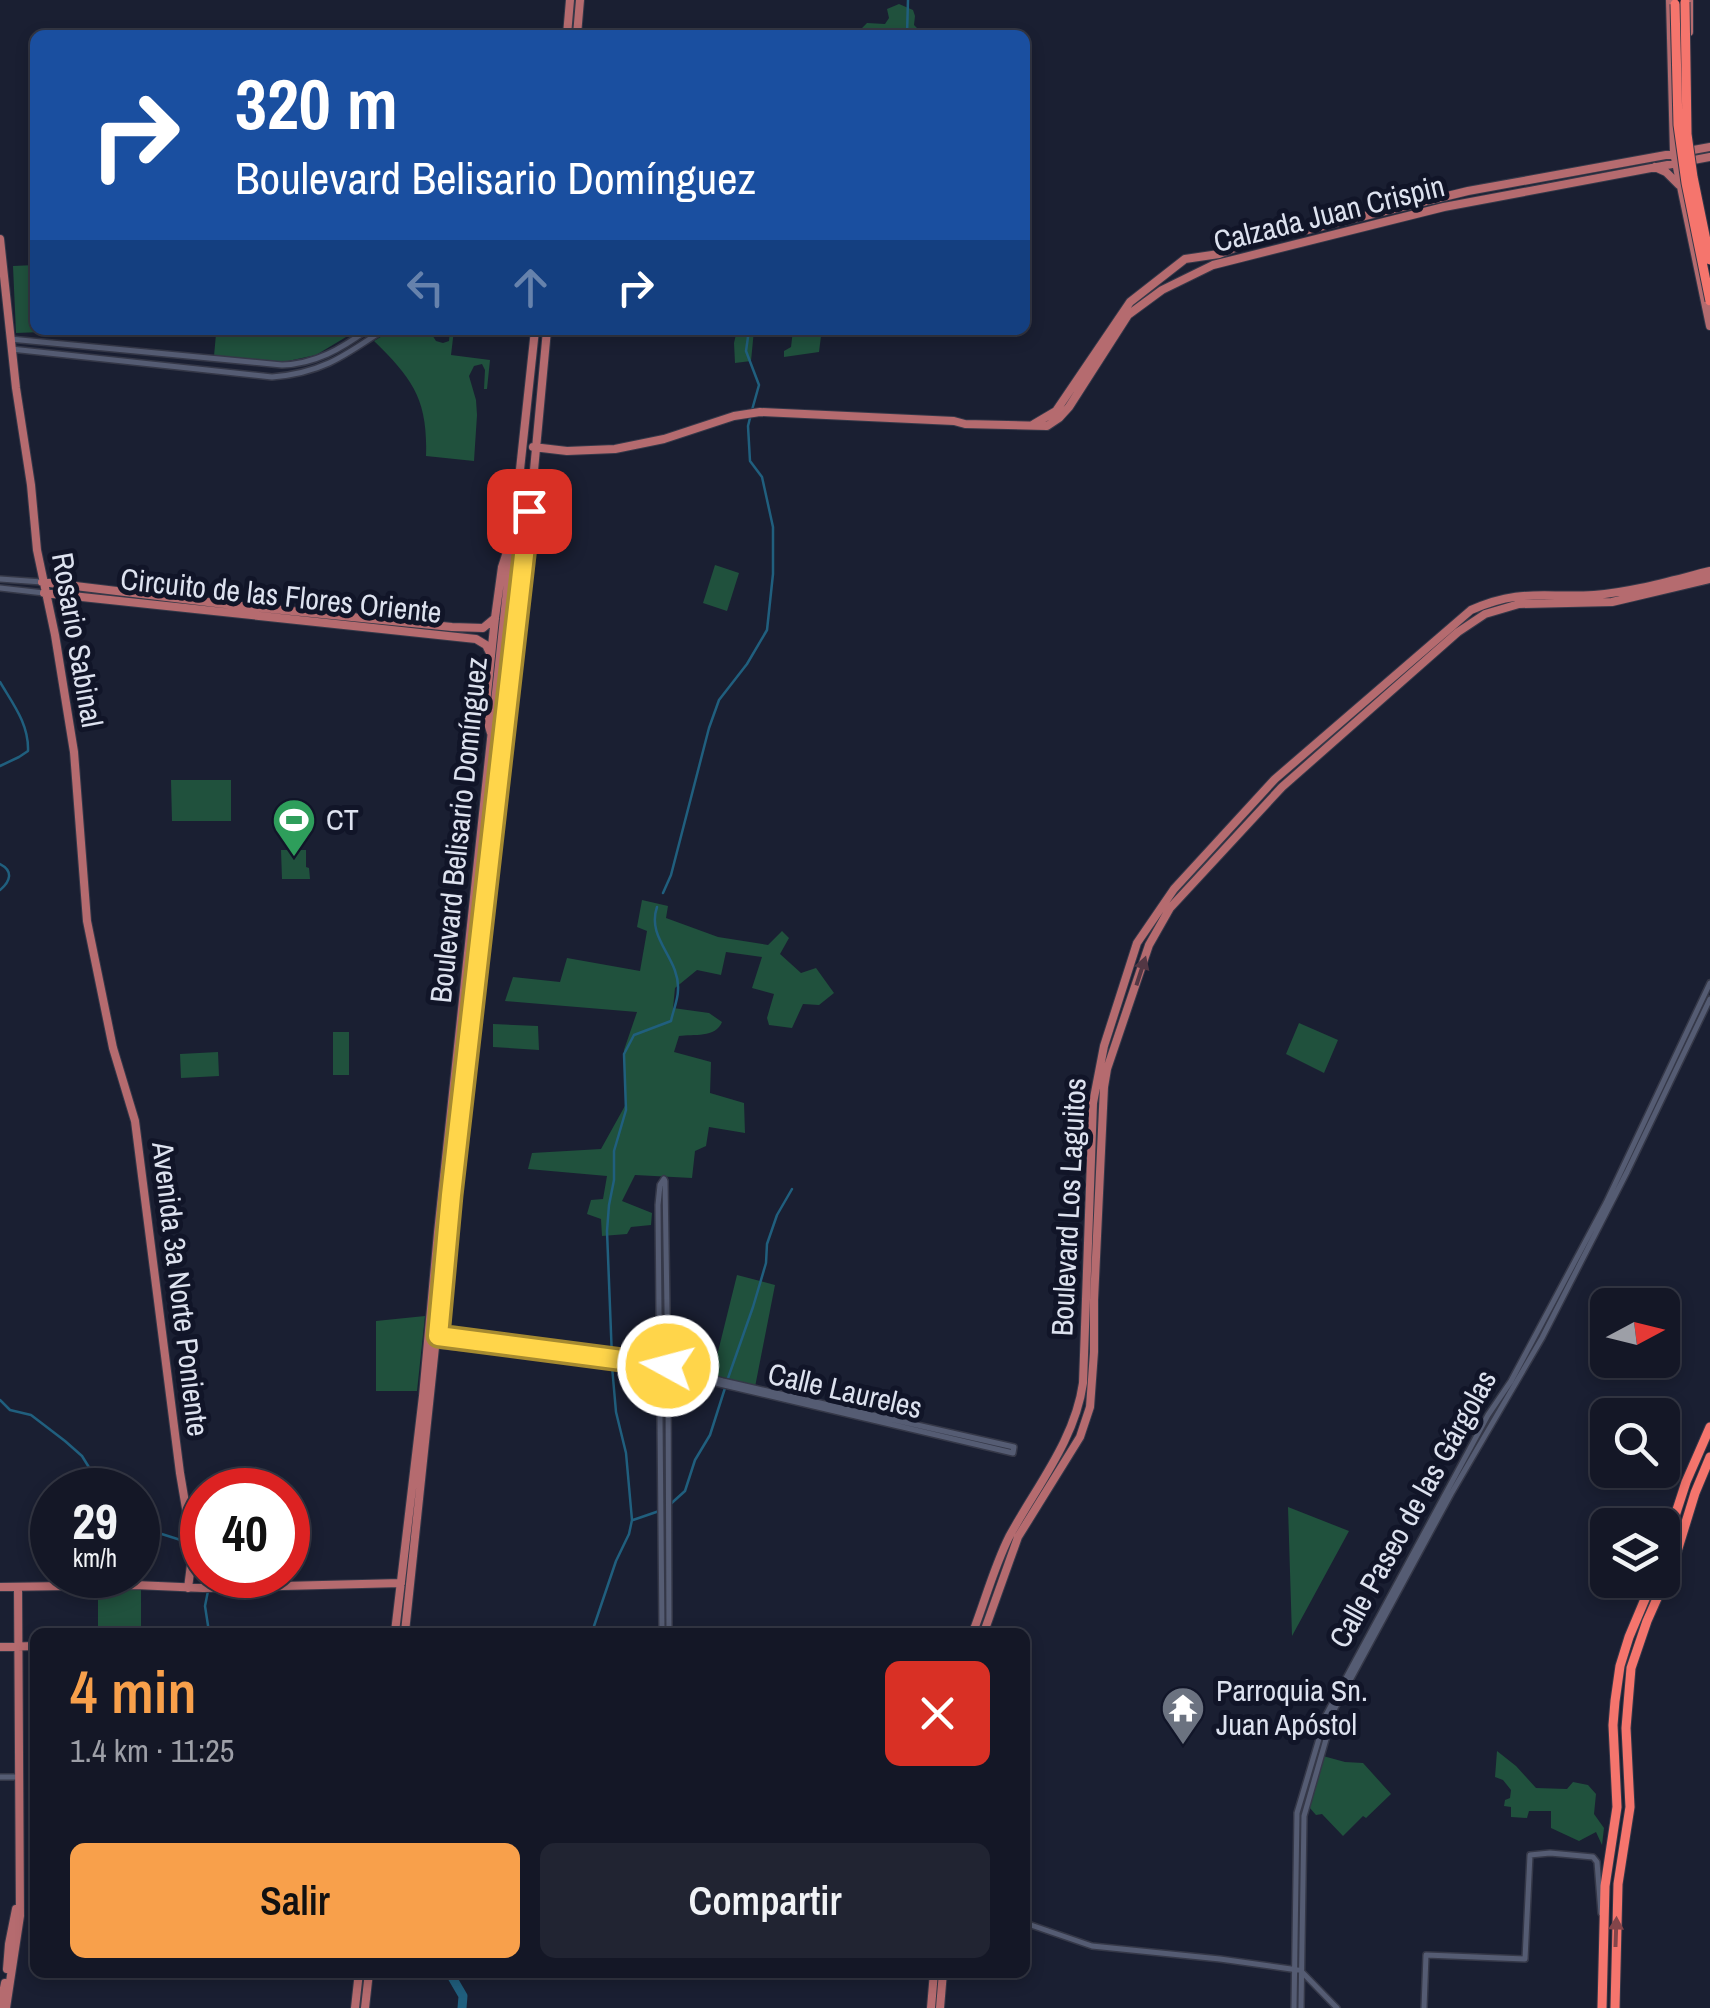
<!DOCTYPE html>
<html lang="es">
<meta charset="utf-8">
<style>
:root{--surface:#141726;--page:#212432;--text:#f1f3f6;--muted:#9d9fa7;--line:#333643;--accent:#f8a04b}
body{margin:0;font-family:"Archivo Narrow",sans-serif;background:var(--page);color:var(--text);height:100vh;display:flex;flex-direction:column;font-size:38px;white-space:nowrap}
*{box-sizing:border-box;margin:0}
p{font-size:32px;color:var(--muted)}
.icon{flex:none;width:55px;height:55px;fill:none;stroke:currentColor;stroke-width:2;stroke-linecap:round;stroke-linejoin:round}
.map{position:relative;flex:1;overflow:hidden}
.drawer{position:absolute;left:30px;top:1628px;width:1000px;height:350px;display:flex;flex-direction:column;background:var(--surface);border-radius:15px;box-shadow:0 5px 15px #0003,0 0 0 2px var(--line)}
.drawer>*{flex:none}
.guide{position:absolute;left:30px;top:30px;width:1000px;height:305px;border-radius:15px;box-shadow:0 5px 15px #0003,0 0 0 2px var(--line);background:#1a4fa0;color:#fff;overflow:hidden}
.needle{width:65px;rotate:83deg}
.buttons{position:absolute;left:1590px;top:1288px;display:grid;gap:20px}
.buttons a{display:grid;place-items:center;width:90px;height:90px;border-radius:15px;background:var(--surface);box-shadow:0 5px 15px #0003,0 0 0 2px var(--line);font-size:50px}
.speed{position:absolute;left:30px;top:1468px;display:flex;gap:20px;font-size:50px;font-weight:700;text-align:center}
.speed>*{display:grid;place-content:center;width:130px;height:130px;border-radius:50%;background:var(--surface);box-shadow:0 5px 15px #0003,0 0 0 2px var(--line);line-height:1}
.speed small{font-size:25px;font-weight:400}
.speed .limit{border:15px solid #d22;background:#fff;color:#111}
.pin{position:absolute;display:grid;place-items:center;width:85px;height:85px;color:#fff;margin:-42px;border-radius:20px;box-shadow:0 5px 15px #0006}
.me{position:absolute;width:110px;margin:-55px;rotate:277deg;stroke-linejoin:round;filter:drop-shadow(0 0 8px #0008)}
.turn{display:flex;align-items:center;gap:35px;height:210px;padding:0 40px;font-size:45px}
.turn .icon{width:130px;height:130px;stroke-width:2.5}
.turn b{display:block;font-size:70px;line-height:85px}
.lanes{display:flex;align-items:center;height:95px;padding:0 40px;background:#0003;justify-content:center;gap:50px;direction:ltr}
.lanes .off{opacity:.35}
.round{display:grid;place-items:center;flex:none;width:105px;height:105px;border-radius:15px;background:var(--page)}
.head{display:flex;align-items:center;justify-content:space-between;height:170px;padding:0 40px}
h1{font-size:60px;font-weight:600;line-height:75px;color:var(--accent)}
.cta{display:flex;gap:20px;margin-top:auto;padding:20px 40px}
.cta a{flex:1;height:115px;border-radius:15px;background:var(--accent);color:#111;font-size:40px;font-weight:600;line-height:115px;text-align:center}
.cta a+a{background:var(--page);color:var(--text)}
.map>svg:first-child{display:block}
</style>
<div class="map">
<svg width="1710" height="2008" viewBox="0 0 1710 2008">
<rect width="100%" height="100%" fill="#1a1f32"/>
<path fill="#20513d" d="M899,4L913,10L915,16L914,25L924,35H860L861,29L867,23L885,24L889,18L887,9Z
M35,265V330H42V332L16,333L13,266Z
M231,330H353L351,334L316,355L288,361L277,362L214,356L216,334H227Z
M392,330H429L436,341L443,343L449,341L450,330H454L451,355L490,360L487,389H484L485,370L482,364L474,366L469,376L476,400L477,415L474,461L426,456C428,400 413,379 374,341Z
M737,330H754L751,361L735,363L734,343Z
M793,330H829L821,336L819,352L784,357V351L791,347Z
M715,565L739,573L727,611L703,603Z
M171,780H231V821H172Z
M281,850H306V867L309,868L310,879H282Z
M642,900L668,906L666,918L718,937L768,945L782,931L789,938L780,954L801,973L816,968L834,993L819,1005L803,1004L792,1028L769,1025L767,1018L774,994L752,988L762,957L726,952L721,975L697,970L675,988L673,1008L709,1013L722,1022C716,1038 693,1034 679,1036L674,1052L711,1062L710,1093L744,1103L745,1133L709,1127L706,1146L695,1151L692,1178L635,1175L622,1201L652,1213L651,1225L631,1227L627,1234L602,1236L601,1219L587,1214L591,1200L603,1199L607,1176L528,1169L532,1153L601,1149L626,1104L624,1050L637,1012L505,1001L513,977L560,982L567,958L640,971L647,931L637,927Z
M1299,1023L1338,1040L1324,1073L1286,1054Z
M493,1024L538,1026L539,1050L493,1047Z
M333,1032H349V1075H333Z
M218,1052L219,1076L181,1078L180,1054Z
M737,1275L775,1285L755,1387L712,1376Z
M425,1316L417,1391H376V1321Z
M1288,1507L1349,1531L1292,1636Z
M98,1588L141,1589V1632H98Z
M1497,1751L1516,1766L1536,1788L1567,1789L1573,1782L1588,1785L1596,1794L1594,1814L1604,1828L1602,1845L1596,1832L1579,1841L1551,1828V1811H1529L1527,1818L1511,1817V1807L1504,1806L1505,1800L1510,1798L1511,1790L1503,1780L1495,1777Z
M1323,1756L1345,1762L1363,1763L1391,1794L1366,1818L1363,1816L1343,1836L1322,1814L1316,1815L1309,1807Z"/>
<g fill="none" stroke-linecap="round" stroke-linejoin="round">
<path stroke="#205f7e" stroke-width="2.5" d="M907,35L908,0
M749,330L746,351L759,385L752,410
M0,682C13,704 29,724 28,751L19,757L0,766
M0,864C14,871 10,882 0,890
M663,893L671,875L709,728L719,700L747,664L767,630L773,574V527L762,477L750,461L748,426L750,418
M612,1358L607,1231L609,1205L614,1180V1151L626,1110L624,1054L634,1035L671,1021C673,1011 678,1000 678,990C680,958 646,939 657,907
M727,1381L753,1307L766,1263L767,1244L777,1215L792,1189
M0,1400L10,1410L31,1415L65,1441L82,1456L90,1469L118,1480L119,1490
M633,1520L665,1509L685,1491L695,1460L710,1435L725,1388
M138,1523L149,1530L187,1542
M208,1591L205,1606L209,1632
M592,1632L616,1561L629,1534L632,1520L626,1453L616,1412L612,1366"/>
<path stroke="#205f7e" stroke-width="9" d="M449,1972L463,1996L462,2008"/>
<g stroke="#353848" stroke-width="8">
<path id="minor" d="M10,339L282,365C315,364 341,349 367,330
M11,349L272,377C321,373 343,357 383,330
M0,579L42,582
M0,588L44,593
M665,1181L668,1372L669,1632
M436,1336L587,1353L668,1366L723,1381L1014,1447L1013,1453L660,1370L588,1360L436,1345
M662,1632L658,1205L660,1185L664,1179
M0,1777H20
M1025,1923L1092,1946L1220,1959L1298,1970
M1301,1971L1337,2008
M1294,2008L1297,1813L1326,1715L1488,1415L1511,1381L1606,1203L1710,983
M1301,2008L1304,1816L1335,1708L1451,1494L1542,1338L1627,1172L1710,999
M1424,2008L1426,1955L1525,1959L1530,1855L1550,1853L1593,1857L1597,1862L1601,1913"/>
</g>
<g stroke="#353848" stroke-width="10">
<path id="major" d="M1670,0L1674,153L1710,326
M1689,0V32
M567,35L570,0
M577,35L580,0
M1655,167L1666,172L1679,185
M0,239L16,388L31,485L37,550L55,635L74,752L87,921L113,1048L135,1121L180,1473L191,1538L192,1557L188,1588
M1034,424L1056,411L1130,302L1185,259L1219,254L1258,239L1307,230L1468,191L1710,147
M533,447L567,451L615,449L664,439L734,416L760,412L954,421L965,424L1047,426L1059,418L1069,407L1128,315L1162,290L1213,265L1444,207L1710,157
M42,582L241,606L452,627L483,628L495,618
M44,593L476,639L486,645L491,655
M491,733L485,713L495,618L502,567L506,555L513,547
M0,1587L135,1585L203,1588L401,1583
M395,1632L423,1396L438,1232L535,330
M405,1632L451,1195L533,481L547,330
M973,1632C985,1601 994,1567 1009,1537C1036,1487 1075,1440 1083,1383L1093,1103L1104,1046L1137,943L1174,889L1275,779L1471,610C1520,588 1544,598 1594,595C1633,592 1673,580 1710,571
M984,1632L1018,1537L1080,1437L1090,1407L1094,1352V1300L1104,1087L1107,1069L1149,945L1170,908L1282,787L1458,632L1485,614L1519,604L1612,602L1710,579
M0,1647L35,1646
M7,1969L9,1944L16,1909
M0,2008L5,1983
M6,2008L20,1916L18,1587
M355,2008L359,1972
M365,2008L369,1972
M931,2008L934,1972
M940,2008L943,1972"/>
</g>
<g stroke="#353848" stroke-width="11">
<path id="highway" d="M1662,1556L1686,1482L1710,1427
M1602,2008L1605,1886L1617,1807L1613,1725L1615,1701L1620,1666L1629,1637L1653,1580
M1615,2008L1618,1884L1630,1807L1626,1728L1631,1668L1647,1621L1675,1558L1695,1493L1710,1457"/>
</g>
<use href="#minor" stroke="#555c73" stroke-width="5"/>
<use href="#major" stroke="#b56b6f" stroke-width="8"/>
<use href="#highway" stroke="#f5756d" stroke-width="9"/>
<g stroke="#353848" stroke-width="11" stroke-linecap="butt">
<path id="highway-bridge" d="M1685,2L1687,134L1693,177L1710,260
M1675,4L1678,125L1686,183L1710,301"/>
</g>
<use href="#highway-bridge" stroke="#f5756d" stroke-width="9"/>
</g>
<defs><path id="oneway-solid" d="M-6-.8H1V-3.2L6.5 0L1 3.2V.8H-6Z" transform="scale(2.5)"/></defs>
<use fill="#533744" href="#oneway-solid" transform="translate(1141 971) rotate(-72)"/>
<use fill="#83454a" href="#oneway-solid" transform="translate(1616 1932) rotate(-88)"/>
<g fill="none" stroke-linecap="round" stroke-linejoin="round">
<g stroke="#a68a30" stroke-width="25">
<path id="route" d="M529,511L451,1195L438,1336L668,1366"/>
</g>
<use href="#route" stroke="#ffd54a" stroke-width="18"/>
</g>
<defs>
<g id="stadium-pin" transform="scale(2.25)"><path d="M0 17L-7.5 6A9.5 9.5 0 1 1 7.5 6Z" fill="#2e9e5b" stroke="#111528"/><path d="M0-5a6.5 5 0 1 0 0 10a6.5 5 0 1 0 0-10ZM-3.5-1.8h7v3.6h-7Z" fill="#fff"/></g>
<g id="temple-pin" transform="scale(2.25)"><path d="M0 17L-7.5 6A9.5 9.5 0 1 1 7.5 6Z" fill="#6b7280" stroke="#111528"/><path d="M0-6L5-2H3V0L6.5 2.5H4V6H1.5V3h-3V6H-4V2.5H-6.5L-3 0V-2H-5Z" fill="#fff"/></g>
</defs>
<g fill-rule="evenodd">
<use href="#stadium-pin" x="294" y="820"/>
<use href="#temple-pin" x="1183" y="1708"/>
</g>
<g text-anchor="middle" stroke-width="10" stroke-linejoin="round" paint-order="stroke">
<g font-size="30" fill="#dde2ef" stroke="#111528">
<text transform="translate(1329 214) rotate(-14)" y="10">Calzada Juan Crispin</text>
<text transform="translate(281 596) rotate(6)" y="10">Circuito de las Flores Oriente</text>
<text transform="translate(77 640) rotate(80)" y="10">Rosario Sabinal</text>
<text transform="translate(459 830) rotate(-84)" y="10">Boulevard Belisario Domínguez</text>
<text transform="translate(1069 1207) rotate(-87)" y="10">Boulevard Los Laguitos</text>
<text transform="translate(180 1289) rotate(83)" y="10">Avenida 3a Norte Poniente</text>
<text transform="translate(845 1391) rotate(13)" y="10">Calle Laureles</text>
<text transform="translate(1413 1509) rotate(-61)" y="10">Calle Paseo de las Gárgolas</text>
</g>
<g font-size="30" fill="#dde2ef" stroke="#111528" text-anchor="start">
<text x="326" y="830">CT</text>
<text x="1216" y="1701">Parroquia Sn.<tspan x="1216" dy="34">Juan Apóstol</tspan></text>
</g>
</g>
</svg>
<div class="buttons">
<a><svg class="needle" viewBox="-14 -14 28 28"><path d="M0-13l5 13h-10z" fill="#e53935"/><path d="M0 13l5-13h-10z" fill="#9d9fa7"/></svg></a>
<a><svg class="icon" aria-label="search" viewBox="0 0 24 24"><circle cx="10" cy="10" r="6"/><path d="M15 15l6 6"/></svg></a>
<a><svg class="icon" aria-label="layers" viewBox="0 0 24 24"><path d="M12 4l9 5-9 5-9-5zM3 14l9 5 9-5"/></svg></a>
</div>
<div class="speed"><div>29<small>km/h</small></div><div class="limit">40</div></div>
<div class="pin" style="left:529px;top:511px;background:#d93025"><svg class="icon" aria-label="arrive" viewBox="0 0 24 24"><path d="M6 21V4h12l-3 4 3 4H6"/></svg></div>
<svg class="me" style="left:668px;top:1366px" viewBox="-20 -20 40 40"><circle r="17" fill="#ffd54a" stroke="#fff" stroke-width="3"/><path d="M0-11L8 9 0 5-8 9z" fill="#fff"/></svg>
<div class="guide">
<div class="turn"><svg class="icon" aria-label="right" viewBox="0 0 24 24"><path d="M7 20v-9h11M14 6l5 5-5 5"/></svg><div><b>320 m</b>Boulevard Belisario Domínguez</div></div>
<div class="lanes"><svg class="icon off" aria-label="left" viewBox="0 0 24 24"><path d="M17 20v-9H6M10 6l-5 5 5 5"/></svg><svg class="icon off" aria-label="ahead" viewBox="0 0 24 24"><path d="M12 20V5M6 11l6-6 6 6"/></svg><svg class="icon" aria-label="right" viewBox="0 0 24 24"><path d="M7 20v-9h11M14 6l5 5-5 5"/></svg></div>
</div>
<section class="drawer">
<div class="head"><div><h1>4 min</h1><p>1.4 km · 11:25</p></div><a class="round" style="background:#d93025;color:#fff"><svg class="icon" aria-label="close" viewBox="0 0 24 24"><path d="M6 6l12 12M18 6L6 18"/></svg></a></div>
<div class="cta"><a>Salir</a><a>Compartir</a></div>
</section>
</div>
